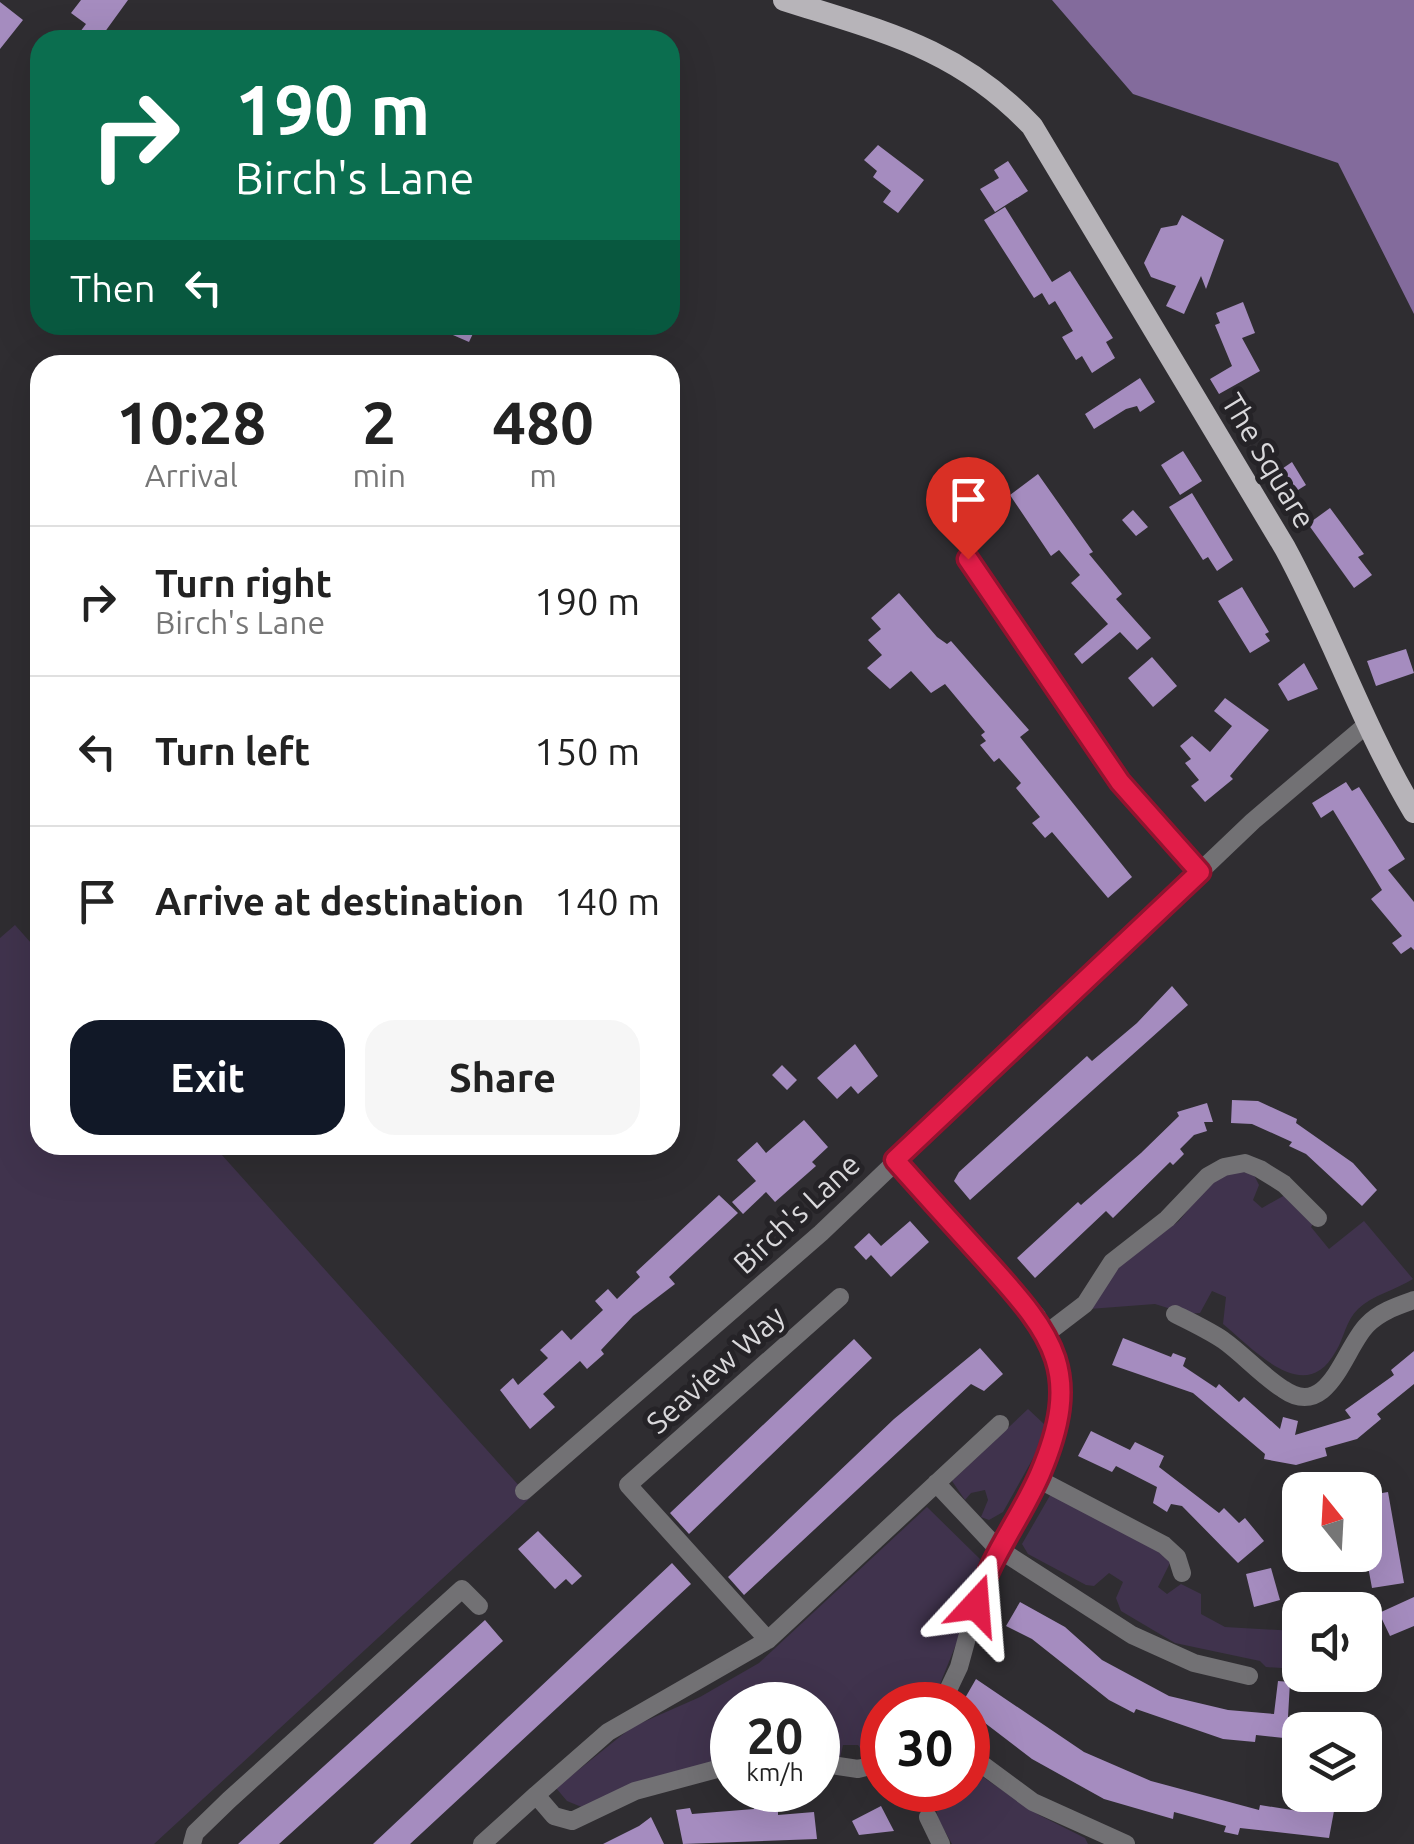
<!DOCTYPE html>
<style>
:root{--surface:#fff;--page:#f6f6f6;--text:#222;--muted:#767676;--line:#e0e0e0;--accent:#111827}
body{margin:0;font-family:Ubuntu,sans-serif;background:var(--page);color:var(--text);height:100vh;display:flex;flex-direction:column;font-size:38px;white-space:nowrap}
*{box-sizing:border-box;margin:0}
p{font-size:32px;color:var(--muted)}
.icon{flex:none;width:55px;height:55px;fill:none;stroke:currentColor;stroke-width:2;stroke-linecap:round;stroke-linejoin:round}
.map{position:relative;flex:1;overflow:hidden}
.drawer{position:absolute;left:30px;top:355px;width:650px;height:800px;display:flex;flex-direction:column;background:var(--surface);border-radius:30px;box-shadow:0 10px 40px #0002}
.drawer>*{flex:none}
.hud{position:absolute;left:30px;top:30px;width:650px;height:305px;border-radius:30px;box-shadow:0 10px 40px #0002;background:#0b6e4f;color:#fff;overflow:hidden}
.needle{width:65px;rotate:342deg}
.buttons{position:absolute;left:1282px;top:1472px;display:grid;gap:20px}
.buttons a{display:grid;place-items:center;width:100px;height:100px;border-radius:20px;background:var(--surface);box-shadow:0 10px 40px #0002;font-size:50px}
.speed{position:absolute;left:710px;top:1682px;display:flex;gap:20px;font-size:50px;font-weight:700;text-align:center}
.speed>*{display:grid;place-content:center;width:130px;height:130px;border-radius:50%;background:var(--surface);box-shadow:0 10px 40px #0002;line-height:1}
.speed small{font-size:25px;font-weight:400}
.speed .limit{border:15px solid #d22;background:#fff;color:#111}
.pin{position:absolute;display:grid;place-items:center;width:85px;height:85px;color:#fff;margin:-102px -42px;border-radius:50% 50% 50% 0;rotate:-45deg;box-shadow:0 0 10px #0007}
.pin .icon{rotate:45deg}
.me{position:absolute;width:110px;margin:-55px;rotate:19deg;stroke-linejoin:round;filter:drop-shadow(0 0 8px #0008)}
.turn{display:flex;align-items:center;gap:35px;height:210px;padding:0 40px;font-size:45px}
.turn .icon{width:130px;height:130px;stroke-width:2.5}
.turn b{display:block;font-size:70px;line-height:85px}
.then{display:flex;align-items:center;height:95px;padding:0 40px;background:#0003;gap:20px;font-size:38px}
.eta{display:flex;justify-content:space-evenly;align-items:center;height:170px;text-align:center}
.eta b{font-size:60px;font-weight:700;line-height:70px}
.action{display:flex;gap:20px;margin-top:auto;padding:20px 40px}
.action a{flex:1;height:115px;border-radius:30px;background:var(--accent);color:#fff;font-size:40px;font-weight:700;line-height:115px;text-align:center}
.action a+a{background:var(--page);color:var(--text)}
ul{padding:0;list-style:none}
li{display:flex;align-items:center;gap:30px;height:150px;padding:0 40px;border-top:2px solid var(--line)}
li div{flex:1}
li b{display:block;font-size:38px}
li em{font-style:normal}
.map>svg:first-child{display:block}
</style>
<div class="map">
<svg width="1414" height="1844" viewBox="0 0 1414 1844">
<rect width="100%" height="100%" fill="#2f2d31"/>
<path fill="#40334d" d="M15,925L40,953V1145H213L530,1498L154,1844H0V938Z
M1229,1171L1253,1173L1259,1185L1253,1200L1262,1208L1285,1195L1315,1221L1311,1227L1329,1249L1364,1221L1413,1279C1396,1290 1372,1295 1358,1309C1346,1320 1344,1338 1336,1351C1305,1408 1255,1350 1223,1324L1226,1297L1212,1291L1200,1313L1187,1314L1155,1304L1089,1309L1118,1266L1179,1221L1213,1179Z
M1028,1409L1044,1424L1046,1435L1003,1512L989,1520L981,1517L988,1500L985,1490L971,1493L965,1500L952,1481Z
M1052,1492L1146,1540L1171,1561L1158,1587L1167,1594L1181,1584L1201,1594V1614L1225,1627L1296,1631L1298,1669L1266,1667L1260,1661L1175,1643L1121,1611L1116,1598L1123,1582L1109,1573L1094,1586L1086,1585L1028,1554L1022,1544Z
M927,1507L980,1559L967,1617L936,1694L930,1705H882L881,1755L866,1757L858,1745H843L840,1758L819,1756L818,1705H732V1759L584,1808L567,1801L556,1788L632,1727L700,1697L759,1663Z
M968,1767L1039,1815L1085,1838L1088,1844H952L938,1819L933,1790H968Z"/>
<path fill="#836b9c" d="M1052,0H1414V314L1338,163L1133,94Z"/>
<path fill="#a58cbf" d="M81,0H128L99,40H74L86,24L71,13Z
M0,2L23,20L0,49Z
M878,145L924,180L898,213L883,202L891,191L873,177L877,171L864,160Z
M1008,161L1028,191L995,212L980,189L999,178L994,170Z
M1005,207L1052,282L1070,271L1113,338L1106,342L1115,358L1092,373L1082,356L1076,360L1062,337L1073,331L1055,301L1049,305L1042,293L1034,298L984,220Z
M1182,215L1224,240L1206,289L1201,276L1184,314L1166,306L1176,286L1151,277L1144,263L1161,228L1177,225Z
M1243,302L1255,333L1242,338L1260,371L1219,394L1210,379L1232,366L1215,325L1220,323L1216,313Z
M430,325H477L469,342Z
M1140,378L1155,402L1140,412L1137,406L1126,409L1094,429L1085,414Z
M1183,451L1202,481L1180,495L1161,465Z
M1292,462L1306,485L1290,495L1276,473Z
M1038,474L1093,552L1089,554L1122,594L1116,599L1151,638L1137,650L1120,632L1082,664L1074,654L1108,624L1071,583L1080,575L1059,550L1051,556L1010,495Z
M1192,493L1233,560L1217,571L1208,557L1203,560L1169,507Z
M1330,508L1364,554L1358,557L1372,575L1354,588L1308,524Z
M1133,510L1148,527L1136,536L1122,520Z
M1242,587L1269,632L1265,634L1270,641L1250,653L1218,601Z
M899,593L937,637L947,644L951,641L1029,730L1020,737L1132,877L1108,898L1052,832L1045,838L1032,823L1040,817L1016,788L1021,783L999,758L994,762L980,745L986,741L981,735L985,732L945,684L931,693L911,671L890,689L867,668L882,655L868,640L881,629L871,618Z
M1406,649L1414,673L1376,686L1367,661Z
M1152,657L1177,686L1153,707L1128,678Z
M1304,663L1318,689L1288,701L1278,684Z
M1225,698L1269,730L1230,776L1233,779L1205,802L1191,786L1199,780L1185,763L1191,759L1180,746L1192,736L1210,752L1232,726L1214,711Z
M1346,782L1352,791L1359,787L1405,859L1388,870L1414,902V950L1411,947L1401,954L1392,943L1402,936L1371,899L1382,890L1333,810L1321,818L1312,803Z
M1172,986L1188,1005L970,1200L954,1181L959,1172L1087,1056L1092,1061L1137,1023Z
M855,1044L878,1076L858,1094L851,1086L837,1099L817,1078Z
M782,1065L797,1080L787,1090L772,1075Z
M1232,1100L1258,1101L1297,1119L1296,1123L1353,1163L1377,1190L1362,1206L1306,1154L1289,1146L1292,1142L1252,1124L1231,1123Z
M1207,1103L1213,1122H1204L1207,1131L1194,1135L1180,1149L1184,1154L1173,1165L1170,1162L1113,1218L1106,1211L1035,1278L1017,1258L1078,1202L1081,1205L1141,1153L1179,1116L1177,1112Z
M804,1120L828,1147L812,1162L816,1166L775,1202L766,1192L743,1214L732,1202L756,1181L737,1160L757,1142L766,1153Z
M719,1195L738,1213L669,1277L675,1284L633,1316L601,1350L604,1354L587,1369L580,1361L543,1394L555,1407L530,1429L500,1390L513,1378L518,1385L548,1358L540,1350L562,1330L571,1340L603,1310L595,1301L608,1289L617,1299L640,1277L636,1272Z
M910,1221L929,1242L891,1277L871,1255L866,1260L854,1247L869,1233L881,1246Z
M1123,1338L1171,1357L1173,1353L1186,1358L1183,1366L1216,1388L1219,1384L1239,1402L1244,1397L1280,1429L1283,1417L1298,1421L1295,1435L1351,1418L1345,1410L1394,1375L1391,1370L1414,1351V1384L1377,1414L1381,1419L1357,1439L1325,1448L1327,1456L1296,1465L1264,1459L1265,1454L1193,1393L1112,1365Z
M854,1339L872,1358L689,1534L670,1513Z
M980,1348L1003,1374L984,1391L971,1384L744,1595L728,1577L894,1419Z
M1091,1431L1130,1450L1135,1442L1164,1456L1159,1467L1219,1513L1224,1508L1239,1523L1245,1518L1264,1541L1238,1563L1182,1506L1171,1504L1167,1512L1153,1503L1157,1487L1116,1466L1112,1472L1078,1456Z
M1388,1492L1404,1583L1372,1588L1365,1550V1496Z
M538,1531L582,1576L572,1585L566,1579L555,1589L518,1549Z
M672,1563L691,1584L410,1844H373Z
M1271,1568L1280,1600L1254,1607L1246,1574Z
M1414,1597V1626L1390,1636L1379,1613Z
M1020,1602L1065,1627L1102,1660L1169,1696L1228,1710L1274,1714L1278,1681L1290,1682L1288,1717L1295,1718L1293,1739L1256,1735L1255,1742L1223,1739L1136,1709L1134,1713L1109,1700L1032,1639L1006,1626Z
M485,1620L503,1641L470,1671L279,1844H238Z
M976,1679L1084,1752L1151,1781L1259,1810L1260,1805L1298,1811L1301,1797L1316,1799L1314,1807L1334,1811L1329,1838L1240,1828L1238,1835L1224,1832L1226,1826L1174,1812L1173,1819L1104,1799L1032,1759L968,1710V1705H961Z
M768,1802L769,1811L778,1810V1815L814,1812L817,1839L683,1844L676,1810L690,1808L692,1814L754,1809V1803Z
M881,1806L894,1831L859,1835L852,1821Z
M651,1817L664,1844H603L639,1826Z"/>
<g fill="none" stroke-linecap="round" stroke-linejoin="round">
<path stroke="#727174" stroke-width="18" d="M968,559L1120,782L1200,872
M895,1160L1037,1316L1057,1362L1060,1407L1053,1441L1038,1479L985,1572L959,1667L941,1705
M1175,1314C1191,1322 1208,1330 1223,1340C1244,1355 1261,1375 1283,1389C1329,1421 1344,1348 1367,1325C1379,1312 1397,1306 1414,1300
M1047,1333L1085,1304L1112,1262L1167,1219L1208,1176L1224,1167L1245,1163L1260,1169L1284,1184L1318,1218
M1038,1479L1164,1545L1177,1557L1182,1573
M936,1483L997,1548L1132,1635L1194,1663L1249,1676
M524,1491L821,1233L1253,821L1365,726
M768,1640L628,1485L840,1297
M968,1754L1033,1802L1126,1844
M818,1763L858,1769L882,1763
M732,1765L635,1791L572,1821L554,1816L536,1795L608,1732L768,1640L1000,1424
M928,1817L941,1844
M192,1844L195,1833L229,1800L462,1589L479,1606
M482,1844L536,1795"/>
<path stroke="#b7b4b9" stroke-width="22" d="M784,0C884,32 958,48 1032,126L1285,548C1332,634 1363,727 1414,812"/>
</g>
<g fill="none" stroke-linecap="round" stroke-linejoin="round">
<g stroke="#92132f" stroke-width="25">
<path id="route" d="M968,559L1120,782L1200,872L895,1160C926,1195 957,1229 988,1263C1055,1337 1083,1373 1040,1474C1020,1520 990,1556 976,1605"/>
</g>
<use href="#route" stroke="#e11d48" stroke-width="18"/>
</g>
<g text-anchor="middle" stroke-width="10" stroke-linejoin="round" paint-order="stroke">
<g font-size="30" fill="#d9d8db" stroke="#252327">
<text transform="translate(1268 461) rotate(59)" y="10">The Square</text>
<text transform="translate(797 1214) rotate(-43)" y="10">Birch's Lane</text>
<text transform="translate(716 1370) rotate(-42)" y="10">Seaview Way</text>
</g>
</g>
</svg>
<div class="buttons">
<a><svg class="needle" viewBox="-14 -14 28 28"><path d="M0-13l5 13h-10z" fill="#e53935"/><path d="M0 13l5-13h-10z" fill="#767676"/></svg></a>
<a><svg class="icon" aria-label="sound" viewBox="0 0 24 24"><path d="M4 9h4l5-4v14l-5-4H4zM17 9q2 3 0 6"/></svg></a>
<a><svg class="icon" aria-label="layers" viewBox="0 0 24 24"><path d="M12 4l9 5-9 5-9-5zM3 14l9 5 9-5"/></svg></a>
</div>
<div class="speed"><div>20<small>km/h</small></div><div class="limit">30</div></div>
<div class="pin" style="left:968px;top:559px;background:#d93025"><svg class="icon" aria-label="arrive" viewBox="0 0 24 24"><path d="M6 21V4h12l-3 4 3 4H6"/></svg></div>
<svg class="me" style="left:976px;top:1605px" viewBox="-20 -20 40 40"><path d="M0-17L14 15 0 8-14 15z" fill="#e11d48" stroke="#fff" stroke-width="4"/></svg>
<div class="hud">
<div class="turn"><svg class="icon" aria-label="right" viewBox="0 0 24 24"><path d="M7 20v-9h11M14 6l5 5-5 5"/></svg><div><b>190 m</b>Birch's Lane</div></div>
<div class="then">Then<svg class="icon" aria-label="left" viewBox="0 0 24 24"><path d="M17 20v-9H6M10 6l-5 5 5 5"/></svg></div>
</div>
<section class="drawer">
<div class="eta">
<div><b>10:28</b><p>Arrival</p></div>
<div><b>2</b><p>min</p></div>
<div><b>480</b><p>m</p></div>
</div>
<ul>
<li><svg class="icon" aria-label="right" viewBox="0 0 24 24"><path d="M7 20v-9h11M14 6l5 5-5 5"/></svg><div><b>Turn right</b><p>Birch's Lane</p></div><em>190 m</em></li>
<li><svg class="icon" aria-label="left" viewBox="0 0 24 24"><path d="M17 20v-9H6M10 6l-5 5 5 5"/></svg><div><b>Turn left</b></div><em>150 m</em></li>
<li><svg class="icon" aria-label="arrive" viewBox="0 0 24 24"><path d="M6 21V4h12l-3 4 3 4H6"/></svg><div><b>Arrive at destination</b></div><em>140 m</em></li>
</ul>
<div class="action"><a>Exit</a><a>Share</a></div>
</section>
</div>
